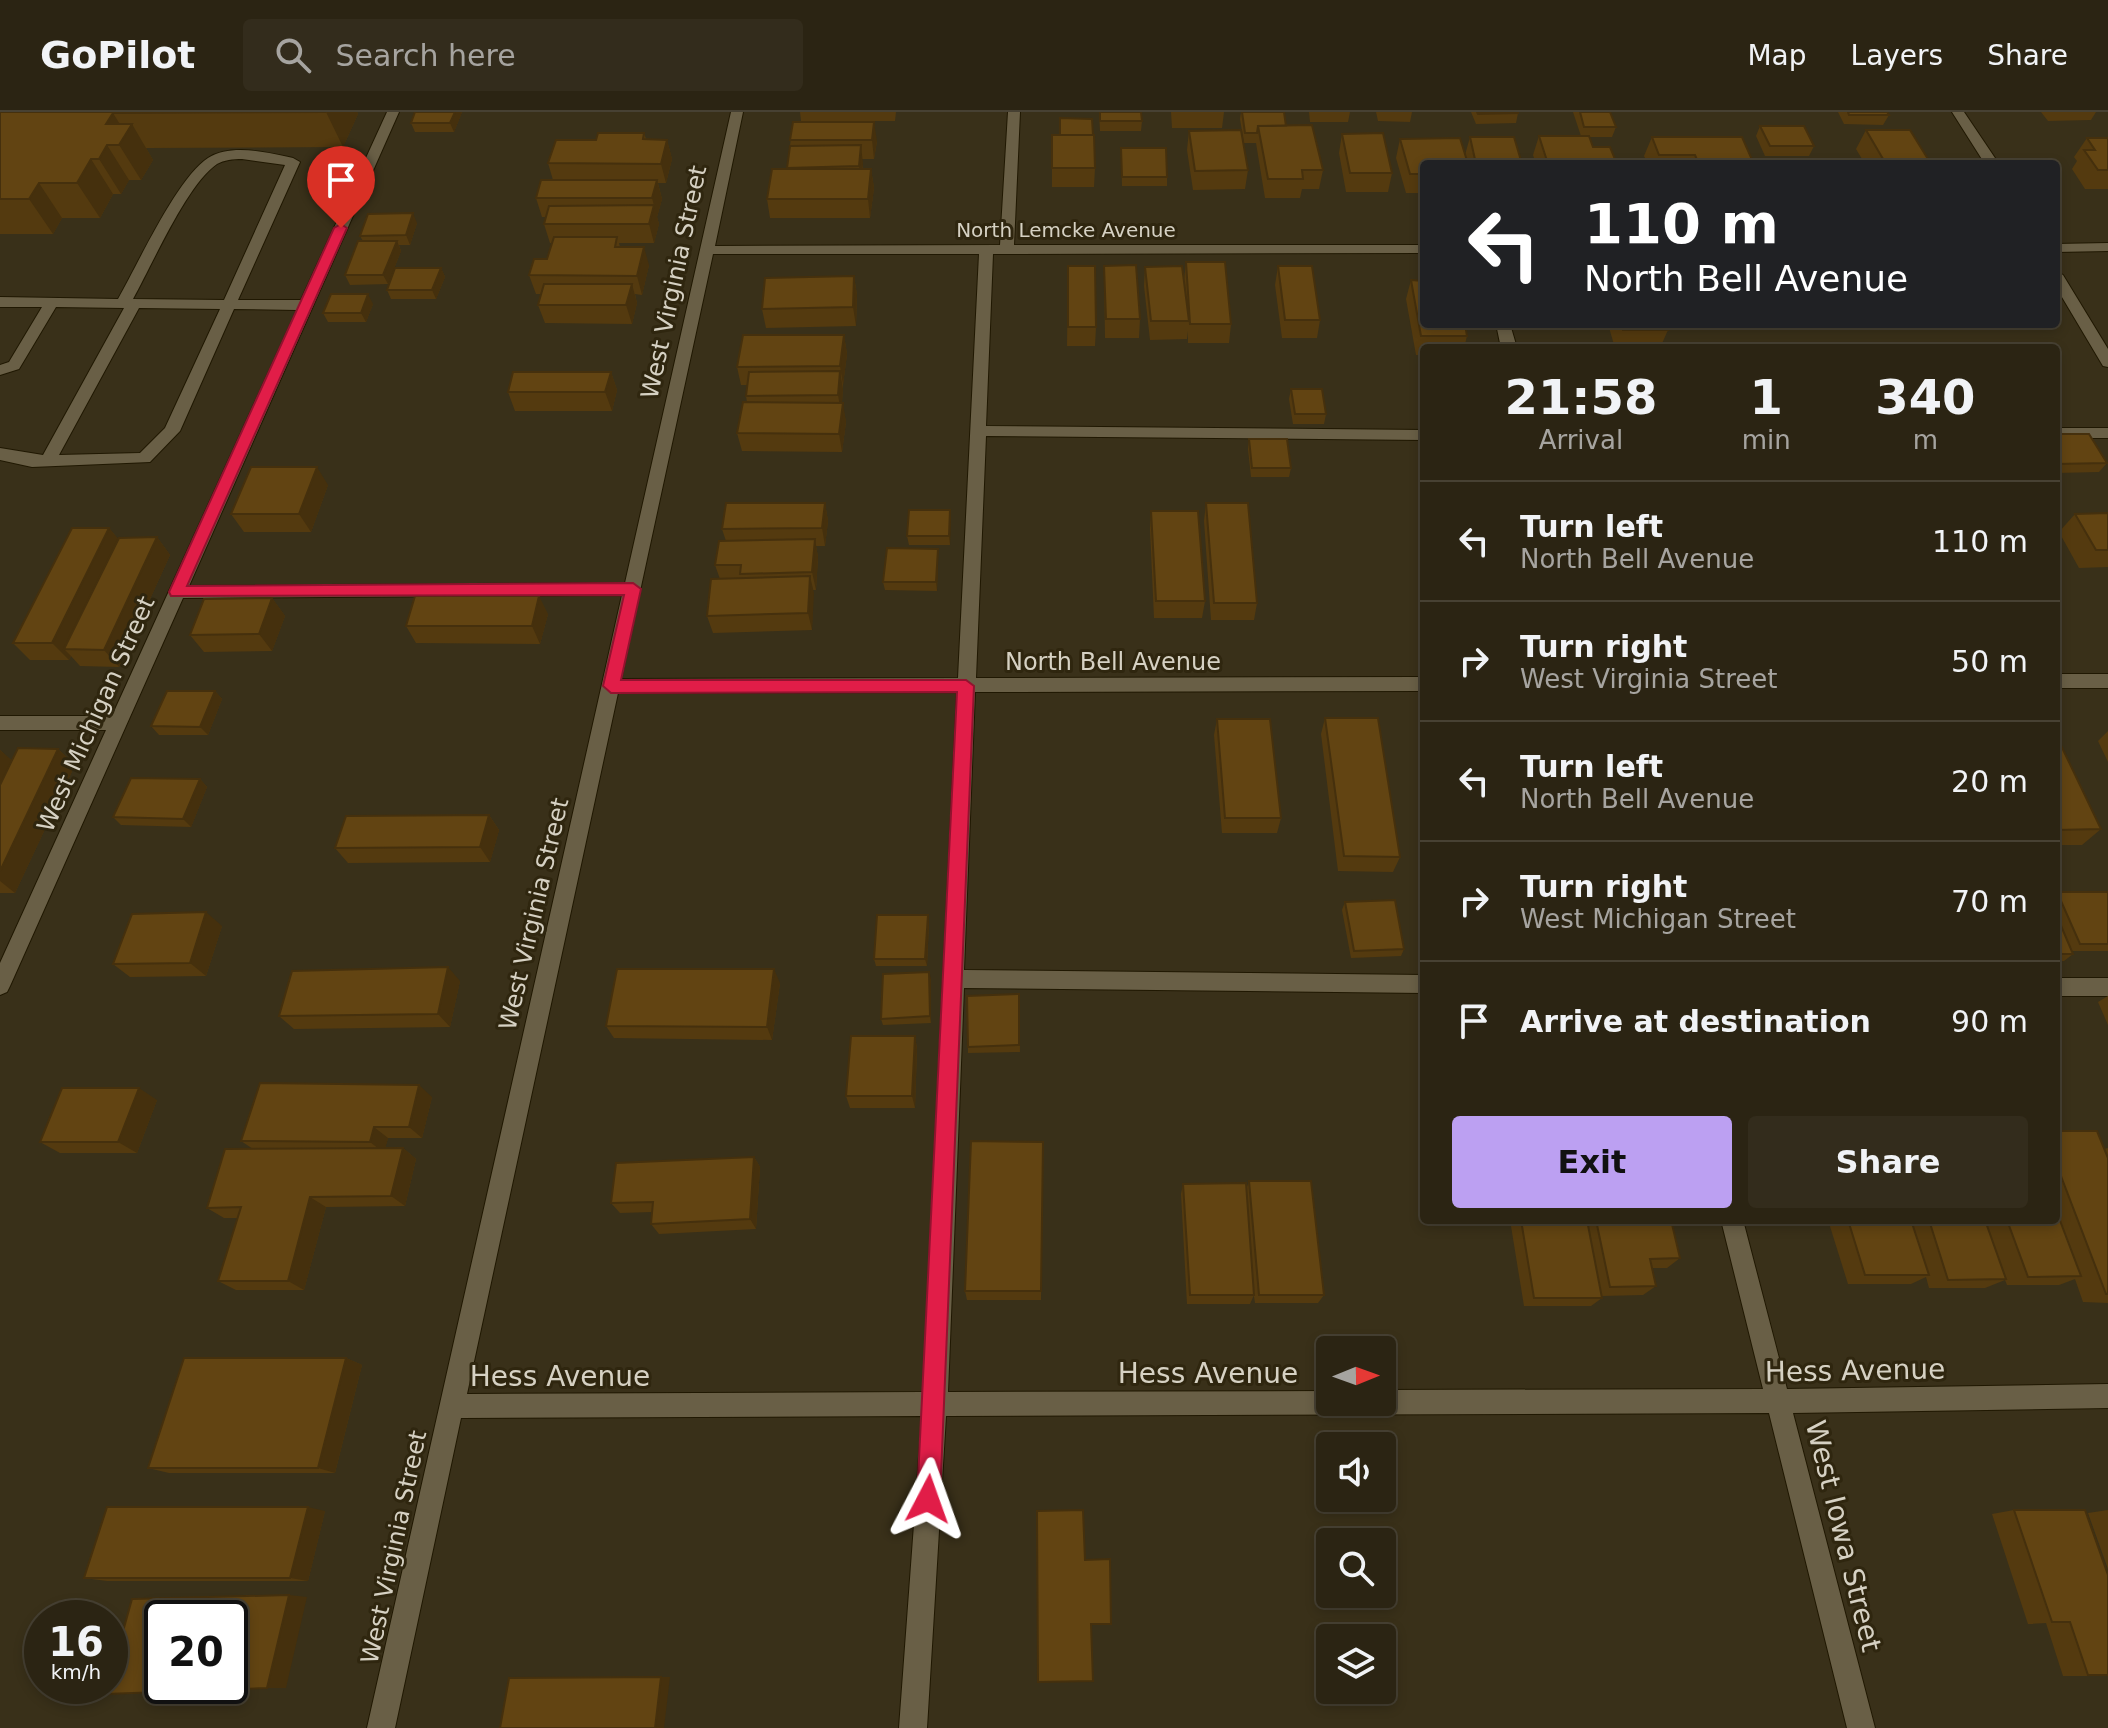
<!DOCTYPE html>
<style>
:root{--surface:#2b2413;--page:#332c1c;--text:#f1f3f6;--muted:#a6a4a0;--line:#474133;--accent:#bca0f2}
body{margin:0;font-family:"DejaVu Sans",sans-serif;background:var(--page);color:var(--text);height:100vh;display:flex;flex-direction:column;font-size:30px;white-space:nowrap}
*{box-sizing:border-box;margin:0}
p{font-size:26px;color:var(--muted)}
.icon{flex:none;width:44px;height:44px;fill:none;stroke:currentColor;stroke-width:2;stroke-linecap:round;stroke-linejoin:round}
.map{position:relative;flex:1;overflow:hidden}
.details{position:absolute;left:1420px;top:232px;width:640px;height:880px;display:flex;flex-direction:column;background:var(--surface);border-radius:8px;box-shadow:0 4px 12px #0003,0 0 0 2px var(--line)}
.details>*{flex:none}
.top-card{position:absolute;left:1420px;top:48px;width:640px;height:168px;border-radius:8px;box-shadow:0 4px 12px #0003,0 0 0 2px var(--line);background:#202124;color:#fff;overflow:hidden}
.needle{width:52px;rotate:89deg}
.controls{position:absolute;left:1316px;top:1224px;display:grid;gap:16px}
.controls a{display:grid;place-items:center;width:80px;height:80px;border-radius:8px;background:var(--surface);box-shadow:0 4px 12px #0003,0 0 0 2px var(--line);font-size:40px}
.speed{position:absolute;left:24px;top:1488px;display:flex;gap:16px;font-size:40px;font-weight:700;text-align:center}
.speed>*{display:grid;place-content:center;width:104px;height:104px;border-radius:50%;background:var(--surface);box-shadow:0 4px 12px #0003,0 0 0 2px var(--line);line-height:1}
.speed small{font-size:20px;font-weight:400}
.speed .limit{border:4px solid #111;border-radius:12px;background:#fff;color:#111}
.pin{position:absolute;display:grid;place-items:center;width:68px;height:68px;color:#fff;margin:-82px -34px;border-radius:50% 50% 50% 0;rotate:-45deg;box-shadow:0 0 8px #0007}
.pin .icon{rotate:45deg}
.me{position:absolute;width:88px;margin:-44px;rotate:4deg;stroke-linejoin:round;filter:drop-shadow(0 0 6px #0008)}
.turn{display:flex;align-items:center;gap:28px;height:168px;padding:0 32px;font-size:36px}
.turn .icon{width:104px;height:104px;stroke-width:2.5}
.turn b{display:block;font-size:56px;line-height:68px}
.eta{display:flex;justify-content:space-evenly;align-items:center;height:136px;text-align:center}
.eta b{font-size:48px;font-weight:800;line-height:56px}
.cta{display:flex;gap:16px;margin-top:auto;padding:16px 32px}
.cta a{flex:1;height:92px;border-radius:8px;background:var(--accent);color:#111;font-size:32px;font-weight:800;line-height:92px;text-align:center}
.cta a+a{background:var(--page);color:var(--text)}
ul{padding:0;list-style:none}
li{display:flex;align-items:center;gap:24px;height:120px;padding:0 32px;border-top:2px solid var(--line)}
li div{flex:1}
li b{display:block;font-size:30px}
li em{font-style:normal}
header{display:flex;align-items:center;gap:48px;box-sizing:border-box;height:112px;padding:0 40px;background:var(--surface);border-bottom:2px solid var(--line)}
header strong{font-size:38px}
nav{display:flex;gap:44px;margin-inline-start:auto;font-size:28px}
.search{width:560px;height:72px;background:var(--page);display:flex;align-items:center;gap:20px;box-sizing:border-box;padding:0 28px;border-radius:8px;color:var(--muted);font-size:30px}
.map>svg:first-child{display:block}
</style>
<header>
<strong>GoPilot</strong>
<div class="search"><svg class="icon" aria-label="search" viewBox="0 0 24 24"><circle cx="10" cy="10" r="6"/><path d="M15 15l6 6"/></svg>Search here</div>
<nav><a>Map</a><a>Layers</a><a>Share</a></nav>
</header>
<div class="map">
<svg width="2108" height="1616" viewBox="0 0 2108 1616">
<rect width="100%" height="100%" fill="#393019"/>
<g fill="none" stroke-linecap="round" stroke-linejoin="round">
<g stroke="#201802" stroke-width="2">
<path id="minor" d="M387,0H399L189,474L625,471L731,0H743L715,134L1000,133L1008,0H1020L1014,133H1424V141L993,142L986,314L1424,318V328L986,324L976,566L1424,565V579L975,580L964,858L1424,863V881L964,876L948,1280L1330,1279V1290H1382V1278L1763,1277L1721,1108H1743L1787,1277L2108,1272V1296L1793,1301L1875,1616H1847L1769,1301L946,1304L927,1616H899L922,1304L461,1306L395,1616H367L622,483L183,486L10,874L7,880L0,883V851L106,618H0V604H112L297,198L234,197L180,319L150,350L32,355L0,348V336L43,343L124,196L56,195L19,257L0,263V253L9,250L42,195H0V185L118,187C138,152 177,66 208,46C232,31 268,41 293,46L300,50L238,188H301ZM242,47L285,53L224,188L133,187C152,153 187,72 217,52C224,48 233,47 242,47ZM713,142H979L958,566L621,567ZM139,196L220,197L165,316L140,341L59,343ZM957,580L923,1280L467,1282L618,581Z
M1952,0H1964L1999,52H1985Z
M2108,131V139L2056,140V132Z
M2056,159L2063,163L2108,237V255L2103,254L2056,175Z
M1496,212H1510L1517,236H1501Z
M2056,316H2108V326H2056Z
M2056,562H2108V576H2056Z
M2056,866H2108V884H2056Z"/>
</g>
<use href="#minor" fill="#695f46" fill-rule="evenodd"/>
</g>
<path fill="#543a0f" d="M0,0H357L358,2L343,35L146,36L153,48L141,68H129L121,82H113L100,106H62L53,122H0Z
M415,0H462L454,20H415L411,11Z
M800,0H896L895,9H801Z
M1099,0L1142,9L1141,19H1100Z
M1171,0H1224L1222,16H1172Z
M1241,0H1284L1286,14L1323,58L1319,77H1302L1300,86H1265L1256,31H1244L1240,7Z
M1309,0H1350L1348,10H1310Z
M1376,0H1412L1410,10L1378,9Z
M1471,0H1518V1L1516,11L1476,12Z
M1573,0H1610L1616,15L1612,25H1589L1593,35L1617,52H1536L1533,43L1539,24H1581Z
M1838,0H1887L1889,3L1883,13L1844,12Z
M2041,0H2096L2091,8L2048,9Z
M793,10L877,29L874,47H862L863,57H871L874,76L870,106H770L767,87L787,57Z
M1760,14L1814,34L1809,44H1765L1756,24Z
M1866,18L1931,52H1865L1856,37Z
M1189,19L1248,58L1245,77L1193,78L1187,38Z
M644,21L646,27L667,28L672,47L666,71H658L662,87L657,105L659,112L654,131H619L620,135L649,153L642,183L635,182L637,191L632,212L545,211L538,193L541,182H536L529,163L547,147L552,131H550L544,112L546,105H542L536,86L553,68L548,51L596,28Z
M1342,22L1392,61L1388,80H1346L1339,41Z
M1052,23L1095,56L1094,75H1052Z
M1470,25L1522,52H1424V81H1406L1396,46L1400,27L1465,43Z
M1652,25L1753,50L1752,52H1648L1644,44Z
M2087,26H2108V77H2085L2072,57L2077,49L2074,45Z
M1121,36L1167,65V74H1122Z
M417,111L410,133H399L401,139L388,172L350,173L345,163L363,129L360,124Z
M1186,150L1231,212L1229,231H1188V219L1187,227L1150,228L1144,174L1145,155L1184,168Z
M1068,154L1096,215L1095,234H1067Z
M1104,154L1140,207L1139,226H1105Z
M1278,154L1320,208L1317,226H1282L1275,173Z
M441,156L445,165L436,187H391L387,178Z
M854,164L857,183L856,214L766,216L762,197Z
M1411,168L1467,224L1464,236H1424V243H1416L1406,187Z
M373,192L366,210H328L323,201Z
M1608,212H1666L1668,218L1660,236H1615Z
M844,223L847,242L843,273L842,291L846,310L842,340L742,339L737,321L747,290L746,284L747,273H741L737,255Z
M611,260L617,278L612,299H515L508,280Z
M1291,277L1326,302L1324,312H1293L1289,287Z
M2056,322L2107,351L2099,360L2056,361Z
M1249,327L1291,356L1289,365H1251L1248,337Z
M328,373L311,420H244L231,402Z
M825,391L828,409L825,434H816L818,445L816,478H813L812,518L713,521L707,504L720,467L715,453L726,429L722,417Z
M1206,391L1257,491L1254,508H1211L1204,409Z
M950,398V433H909L907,424Z
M1151,399L1205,489L1202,506H1154L1150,417Z
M2108,401V455L2079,456L2059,420L2075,402Z
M109,416L118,427L157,425L170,443L119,555L80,554L71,544L69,548H30L13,531Z
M938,446L937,479L885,478L883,470Z
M272,486L285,504L272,539L204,540L190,523Z
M548,502L540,532L416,531L406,514Z
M215,579L222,587L208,623H159L151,614Z
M1325,606L1400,745L1393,760L1338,759L1321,622Z
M1217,607L1281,706L1277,721H1222L1214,623Z
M2108,619V650L2098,629Z
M2056,623L2101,717L2082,733H2056Z
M58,637L75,653L15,781H0V638L12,649Z
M200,667L207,675L191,715L121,713L113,705Z
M489,703L499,718L490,750L348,751L335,736Z
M2057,780H2108V839H2072L2073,842L2064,849H2056V781Z
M1345,790L1404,837L1401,844L1351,846L1342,798Z
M929,810L927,854H876L874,847Z
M222,814L206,864L130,865L113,852Z
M929,860L931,911L883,913L881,907Z
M460,869L450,915L294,917L279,904Z
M780,871L772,928L614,926L606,914Z
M1019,882L1020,940L968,941V935Z
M2108,884V913L2098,890Z
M915,924L917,937L915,996H850L846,984Z
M432,985L422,1026H388L385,1036H403L416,1047L405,1094L326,1095L304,1178H236L218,1169L238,1106H224L207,1096L253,1037L241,1029Z
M157,988L137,1041H60L40,1030Z
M2056,1019L2104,1037L2108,1036V1191L2083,1190L2075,1167L2059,1173H2007L2005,1168L1985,1176H1929L1926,1165L1911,1172H1848L1828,1108H2056Z
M1043,1030L1041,1188H967L965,1179Z
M754,1045L760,1055L756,1117L659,1122L651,1112L652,1100L620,1101L611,1091Z
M1249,1069L1324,1183L1318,1191H1255L1253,1178L1254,1183L1250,1192H1187L1181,1082L1183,1072L1246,1078Z
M1510,1108H1671L1680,1146L1667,1156H1652L1656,1174L1643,1183L1602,1184V1186L1591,1194H1524Z
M346,1246L362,1253L335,1361H169L148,1356Z
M2014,1398L2108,1564H2063L2046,1511L2028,1512L1992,1402Z
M2108,1398V1457L2088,1401Z
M325,1399L308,1469H107L84,1466Z"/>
<path fill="#45300d" d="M326,0H357L358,2L343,35Z
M455,0H462L454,20L450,11Z
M113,1L126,22L132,12L153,48L141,68L106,12Z
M874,10L877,29L874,47L872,28Z
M667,28L672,47L666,71L661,52Z
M107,33L129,68L121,82L99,47Z
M861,33L863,52L861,73L859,54Z
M91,47L113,82L100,106L77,71Z
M871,57L874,76L870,106L868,87Z
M657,68L662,87L657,105L652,86Z
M39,71L62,106L53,122L29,87Z
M654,93L659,112L654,131L649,112Z
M413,101L417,111L410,133L406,123Z
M397,129L401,139L388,172L383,163Z
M644,135L649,153L642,183L637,164Z
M441,156L445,165L436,187L432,178Z
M854,164L857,183L856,214L853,195Z
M632,172L637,191L632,212L626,193Z
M368,182L373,192L366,210L361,201Z
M844,223L847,242L843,273L840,254Z
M840,259L843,277L841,301L838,283Z
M611,260L617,278L612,299L605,280Z
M843,291L846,310L842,340L839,322Z
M317,355L328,373L311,420L299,402Z
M825,391L828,409L825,434L822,416Z
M950,398L951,407L950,433L949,424Z
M109,416L124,434L64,537L71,544L69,548L52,531Z
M157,425L170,443L119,555L104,538Z
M815,427L818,445L816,478L812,460Z
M938,437V446L937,479L936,470Z
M810,464L814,481L812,518L808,501Z
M539,484L548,502L540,532L532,514Z
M272,486L285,504L272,539L259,522Z
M215,579L222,587L208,623L200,615Z
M58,637L75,653L15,781L0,769V759Z
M0,638L18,654L0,692Z
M200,667L207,675L191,715L183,707Z
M489,703L499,718L490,750L480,735Z
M206,800L222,814L206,864L190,851Z
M928,803L929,810L927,854L925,847Z
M448,855L460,869L450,915L438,902Z
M774,857L780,871L772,928L767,915Z
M929,860L931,867V911L930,904Z
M915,924L917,937L915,996L912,984Z
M419,973L432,985L422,1026L409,1015Z
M139,976L157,988L137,1041L118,1030Z
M374,1015L388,1026L384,1041L370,1030Z
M403,1036L416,1047L405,1094L391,1084Z
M754,1045L760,1055L756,1117L750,1107Z
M310,1085L326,1095L304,1178L288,1169Z
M346,1246L362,1253L335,1361L318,1356Z
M308,1395L325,1399L308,1469L290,1466Z
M289,1483L307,1485L286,1576H267Z
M661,1565H670L664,1616H655Z"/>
<path fill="#624412" stroke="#45300d" stroke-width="2" fill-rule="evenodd" d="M0,0H326L113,1L106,12H132L119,33H107L99,47H91L77,71H39L29,87H0Z
M415,0H455L450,11H411Z
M1100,0H1141L1142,9H1100Z
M1242,0H1284L1286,14H1258L1257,21H1245Z
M1477,0H1518V1L1478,2Z
M1580,0H1610L1616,15H1584Z
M1848,0H1887L1889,3H1849Z
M1060,6L1092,7L1093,23H1060Z
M793,10H874L872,28H790Z
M1312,13L1323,58H1302L1303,67H1268L1258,14Z
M1760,14H1804L1814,34H1770Z
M1241,18L1248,58L1195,59L1189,19Z
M1866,18H1910L1931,52H1886Z
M598,21H644L643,27L667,28L661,52L548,51L556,28H596Z
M1383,21L1392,61H1350L1342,22Z
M1052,23H1094L1095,56H1052Z
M1539,24H1589L1593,35H1610L1617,52H1548Z
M1470,25H1514L1522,52H1476Z
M1652,25H1742L1753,50H1698L1695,43H1659Z
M1460,26L1468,52H1424V62H1410L1400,27Z
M2087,26H2108V58H2098L2084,38H2095Z
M861,33L859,54L787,56L790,34Z
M1121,36H1166L1167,65H1122Z
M772,57H871L868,87H767Z
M541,68H657L652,86H536Z
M654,93L649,112H544L549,94Z
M413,101L406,123L360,124L368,102Z
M554,125H617L615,135H644L637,164L529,163L534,147H547Z
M358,129H397L383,163H345Z
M1186,150H1225L1231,212H1190Z
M1136,153L1140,207H1106L1104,154Z
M1068,154H1095L1096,215H1068Z
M1182,154L1189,209H1151L1145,155Z
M1278,154H1312L1320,208H1285Z
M395,156H441L432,178H387Z
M854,164L853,195L762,197L765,166Z
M1411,168L1424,169V212H1465L1467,224H1421Z
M544,172H632L626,193H538Z
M331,182H368L361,201H323Z
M1621,212H1666L1668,218H1623Z
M743,223H844L840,254L737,255Z
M840,259L838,283L746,284L749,260Z
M513,260H611L605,280H508Z
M1291,277H1322L1326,302H1295Z
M743,290L843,291L839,322L737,321Z
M2056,322H2089L2107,351L2056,352Z
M1249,327H1287L1291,356H1252Z
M251,355H317L299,402H231Z
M726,391H825L822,416L722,417Z
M1206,391H1248L1257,491H1214Z
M909,398H950L949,424H907Z
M1151,399H1198L1205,489H1156Z
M2108,401V438H2096L2075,402Z
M72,416H109L52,531H13Z
M157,425L104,538L64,537L119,426Z
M815,427L812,460L740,462L741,453H715L719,429Z
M887,436L938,437L936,470H883Z
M810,464L808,501L707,504L711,467Z
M415,484H539L532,514H406Z
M272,486L259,522L190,523L204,487Z
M167,579H215L200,615L151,614Z
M1325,606H1378L1400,745L1344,744Z
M1217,607H1270L1281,706H1225Z
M2056,623L2101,717L2056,718Z
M18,636L58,637L0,759V673Z
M131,666L200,667L183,707L113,705Z
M489,703L480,735L335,736L346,704Z
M2057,780H2108V832H2080Z
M1395,788L1404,837L1354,839L1345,790Z
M206,800L190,851L113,852L132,802Z
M2056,802L2073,842H2056Z
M877,803H928L925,847H874Z
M448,855L438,902L279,904L292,859Z
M617,857H774L767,915L606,914Z
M929,860L930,904L881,907L883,862Z
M1019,882V933L968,935L967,884Z
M851,924H915L912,984H846Z
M260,971L419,973L409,1015H374L370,1030L241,1029Z
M62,976H139L118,1030H40Z
M2056,1019H2097L2108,1046V1182H2106L2056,1051Z
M971,1029L1043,1030L1041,1179H965Z
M403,1036L391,1084L310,1085L288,1169H218L241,1095L207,1096L225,1037Z
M754,1045L750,1107L651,1112L653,1090L611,1091L616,1051Z
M1249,1069H1311L1324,1183H1259Z
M1246,1071L1254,1183H1190L1183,1072Z
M2056,1098L2081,1164L2028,1165L2007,1108H2056Z
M1521,1108H1587L1602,1186H1534Z
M1596,1108H1671L1680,1146L1650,1147L1656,1174L1610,1175Z
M1848,1108H1911L1929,1163H1865Z
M1929,1108H1985L2006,1167L1948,1168Z
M184,1246H346L318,1356H148Z
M107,1395H308L290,1466H84Z
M1083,1398L1085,1448L1110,1447L1111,1512H1091L1093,1569L1038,1570L1037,1399Z
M2014,1398H2085L2108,1463V1563H2088L2070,1510H2052Z
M289,1483L267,1576L106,1582L108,1574H110V1566L132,1487ZM162,1506H230V1574H162Z
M661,1565L655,1616H500L509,1566Z"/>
<path fill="#e11d48" stroke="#92132f" stroke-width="2" d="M341,112L347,116L187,474L633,471L641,477L621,568H966L974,574L940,1387L936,1395L928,1398L920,1395L917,1387L957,580L611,581L603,574L624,483L171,484L169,480L334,116Z"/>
<g text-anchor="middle" stroke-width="6" stroke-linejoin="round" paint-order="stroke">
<g font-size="20" fill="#d6d1c3" stroke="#2f260f">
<text x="1066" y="125">North Lemcke Avenue</text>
</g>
<g font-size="24" fill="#d6d1c3" stroke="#2f260f">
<text transform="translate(674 170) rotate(-78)" y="8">West Virginia Street</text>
<text x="1113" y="558">North Bell Avenue</text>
<text transform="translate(96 602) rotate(-66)" y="8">West Michigan Street</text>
<text transform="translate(534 802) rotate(-77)" y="8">West Virginia Street</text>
<text transform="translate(394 1435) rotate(-78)" y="8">West Virginia Street</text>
</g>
<g font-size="28" fill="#d6d1c3" stroke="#2f260f">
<text transform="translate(1855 1258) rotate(-1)" y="10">Hess Avenue</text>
<text x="1208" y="1271">Hess Avenue</text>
<text x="560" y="1274">Hess Avenue</text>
<text transform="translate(1844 1424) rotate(76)" y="10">West Iowa Street</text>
</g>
</g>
</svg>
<div class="controls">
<a><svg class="needle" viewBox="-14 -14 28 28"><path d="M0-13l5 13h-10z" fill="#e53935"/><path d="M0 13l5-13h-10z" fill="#a6a4a0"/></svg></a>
<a><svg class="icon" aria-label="sound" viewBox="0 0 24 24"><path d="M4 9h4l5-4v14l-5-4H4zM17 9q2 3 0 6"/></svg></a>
<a><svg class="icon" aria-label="search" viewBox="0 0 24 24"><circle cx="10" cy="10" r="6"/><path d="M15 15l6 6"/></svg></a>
<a><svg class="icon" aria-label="layers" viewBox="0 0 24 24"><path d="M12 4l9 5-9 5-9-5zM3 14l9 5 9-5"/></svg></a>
</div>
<div class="speed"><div>16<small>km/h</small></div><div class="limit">20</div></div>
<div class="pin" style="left:341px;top:116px;background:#d93025"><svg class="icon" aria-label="arrive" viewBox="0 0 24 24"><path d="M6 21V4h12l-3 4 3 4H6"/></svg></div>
<svg class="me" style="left:928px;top:1387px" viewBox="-20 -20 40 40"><path d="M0-17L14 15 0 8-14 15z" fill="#e11d48" stroke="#fff" stroke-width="4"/></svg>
<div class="top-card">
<div class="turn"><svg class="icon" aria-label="left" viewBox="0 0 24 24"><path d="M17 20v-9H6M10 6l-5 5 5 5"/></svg><div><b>110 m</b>North Bell Avenue</div></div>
</div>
<section class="details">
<div class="eta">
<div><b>21:58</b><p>Arrival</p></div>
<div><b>1</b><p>min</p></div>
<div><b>340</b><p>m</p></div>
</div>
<ul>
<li><svg class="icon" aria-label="left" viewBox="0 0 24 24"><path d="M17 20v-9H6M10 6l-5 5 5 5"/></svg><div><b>Turn left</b><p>North Bell Avenue</p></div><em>110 m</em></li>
<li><svg class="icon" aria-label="right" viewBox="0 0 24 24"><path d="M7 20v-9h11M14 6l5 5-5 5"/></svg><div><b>Turn right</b><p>West Virginia Street</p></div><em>50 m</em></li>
<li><svg class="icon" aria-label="left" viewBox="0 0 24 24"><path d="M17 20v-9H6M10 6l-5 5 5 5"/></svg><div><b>Turn left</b><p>North Bell Avenue</p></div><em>20 m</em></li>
<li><svg class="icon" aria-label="right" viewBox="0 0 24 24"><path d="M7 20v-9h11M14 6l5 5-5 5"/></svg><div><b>Turn right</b><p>West Michigan Street</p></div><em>70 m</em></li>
<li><svg class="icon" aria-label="arrive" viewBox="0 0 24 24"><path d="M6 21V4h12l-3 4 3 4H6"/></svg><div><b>Arrive at destination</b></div><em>90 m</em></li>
</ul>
<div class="cta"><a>Exit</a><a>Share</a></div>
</section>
</div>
